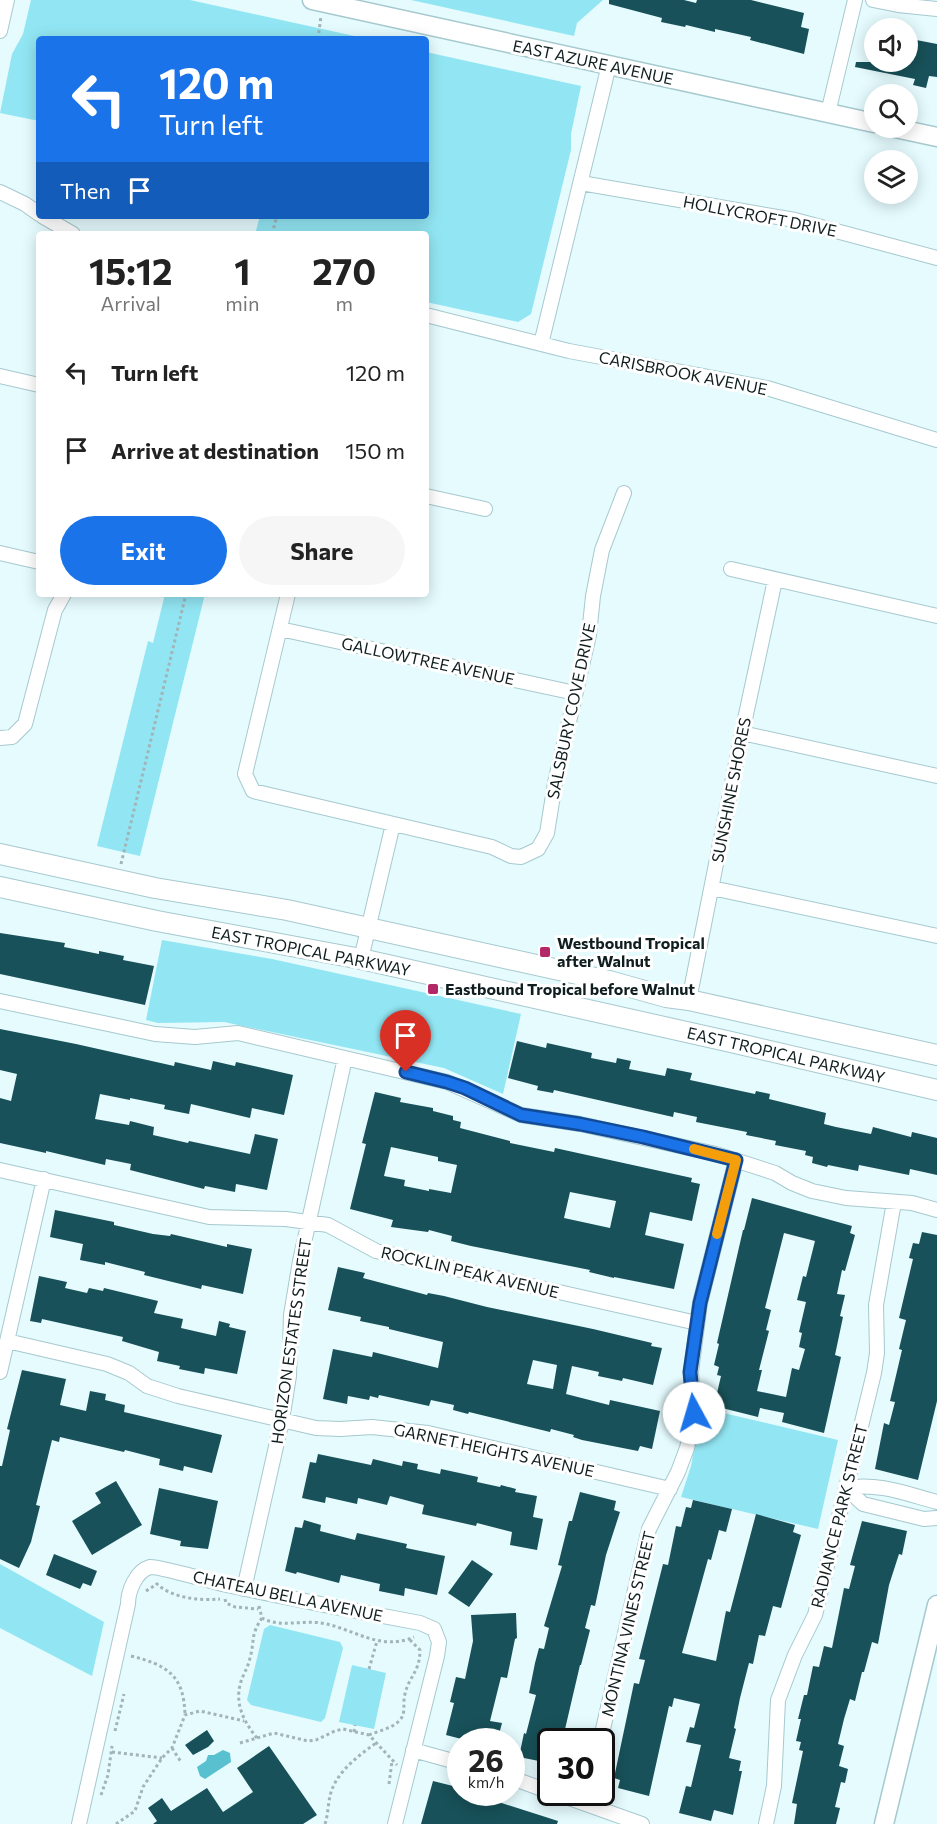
<!DOCTYPE html>
<style>
:root{--surface:#fff;--page:#f6f6f6;--text:#222;--muted:#767676;--accent:#1a73e8}
body{margin:0;font-family:Commissioner,sans-serif;background:var(--page);color:var(--text);height:100vh;display:flex;flex-direction:column;font-size:22px;white-space:nowrap}
*{box-sizing:border-box;margin:0}
p{font-size:20px;color:var(--muted)}
.icon{flex:none;width:33px;height:33px;fill:none;stroke:currentColor;stroke-width:2;stroke-linecap:round;stroke-linejoin:round}
.map{position:relative;flex:1;overflow:hidden}
.panel{position:absolute;left:36px;top:231px;width:393px;height:366px;display:flex;flex-direction:column;background:var(--surface);border-radius:6px;box-shadow:0 3px 15px #0003}
.panel>*{flex:none}
.hud{position:absolute;left:36px;top:36px;width:393px;height:183px;border-radius:6px;box-shadow:0 3px 15px #0003;background:#1a73e8;color:#fff;overflow:hidden}
.tools{position:absolute;left:864px;top:18px;display:grid;gap:12px}
.tools a{display:grid;place-items:center;width:54px;height:54px;border-radius:50%;background:var(--surface);box-shadow:0 3px 15px #0003;font-size:30px}
.speed{position:absolute;left:447px;top:1728px;display:flex;gap:12px;font-size:30px;font-weight:700;text-align:center}
.speed>*{display:grid;place-content:center;width:78px;height:78px;border-radius:50%;background:var(--surface);box-shadow:0 3px 15px #0003;line-height:1}
.speed small{font-size:15px;font-weight:400}
.speed .limit{border:3px solid #111;border-radius:9px;background:#fff;color:#111}
.pin{position:absolute;display:grid;place-items:center;width:51px;height:51px;color:#fff;margin:-62px -26px;border-radius:50% 50% 50% 0;rotate:-45deg;box-shadow:0 0 6px #0007}
.pin .icon{rotate:45deg}
.me{position:absolute;width:66px;margin:-33px;rotate:354deg;stroke-linejoin:round;filter:drop-shadow(0 0 4px #0008)}
.turn{display:flex;align-items:center;gap:21px;height:126px;padding:0 24px;font-size:27px}
.turn .icon{width:78px;height:78px;stroke-width:2.5}
.turn b{display:block;font-size:42px;line-height:51px}
.then{display:flex;align-items:center;height:57px;padding:0 24px;background:#0003;gap:12px;font-size:22px}
.eta{display:flex;justify-content:space-evenly;align-items:center;height:102px;text-align:center}
.eta b{font-size:36px;font-weight:700;line-height:42px}
.action{display:flex;gap:12px;margin-top:auto;padding:12px 24px}
.action a{flex:1;height:69px;border-radius:36px;background:var(--accent);color:#fff;font-size:24px;font-weight:700;line-height:69px;text-align:center}
.action a+a{background:var(--page);color:var(--text)}
ul{padding:0;list-style:none}
li{display:flex;align-items:center;gap:18px;height:78px;padding:0 24px}
li div{flex:1}
li b{display:block;font-size:22px}
li em{font-style:normal}
.map>svg:first-child{display:block}
</style>
<div class="map">
<svg width="937" height="1824" viewBox="0 0 937 1824">
<rect width="100%" height="100%" fill="#e5fbfe"/>
<path fill="#92e6f3" d="M31,0H190L368,39H39V121L0,113L12,54L23,34Z
M411,0H603L577,23L574,36Z
M426,52L581,86L571,134V150L531,314L518,322L426,302V234H255L260,216H426Z
M165,594H205L140,856L97,846L148,641L153,643Z
M162,940L272,959L521,1014L503,1094L444,1068L224,1022L158,1023L146,1020Z
M702,1408L838,1440L818,1529L681,1497L691,1466Z
M0,1564L104,1622L92,1676L0,1628Z
M270,1625L340,1642L343,1648L325,1718L321,1722L251,1705L247,1700L264,1629Z
M352,1665L386,1673L374,1729L339,1722Z"/>
<path fill="#58c0cf" d="M223,1750L230,1753L231,1762L205,1779L200,1776L197,1767L206,1761L208,1755H214Z"/>
<path fill="#185159" fill-rule="evenodd" d="M609,0H684L696,3L697,0H751L804,13L801,27L809,29L804,54L750,40L751,37L715,29V32L686,25L685,27L661,22L662,18L609,4Z
M911,39L937,44V77L929,76L926,88L913,85L915,79L855,67L856,62H908Z
M0,933L65,943L64,947L99,954V951L124,956L123,960L154,966L145,1005L0,974Z
M0,1029L76,1044L174,1066L175,1062L211,1070L213,1061L235,1066L236,1062L293,1075L284,1115L252,1108L250,1118L191,1104L189,1114L164,1109L165,1105L130,1098V1100L100,1094L95,1119L129,1125L130,1121L154,1127L153,1135L188,1143L189,1141L250,1154L255,1134L278,1139L267,1190L236,1184L235,1192L205,1186L204,1189L130,1170L131,1164L106,1159L105,1165L46,1151V1153L0,1143V1098L11,1101L17,1074L0,1070Z
M517,1041L546,1048L547,1043L592,1053L591,1058L616,1063L617,1058L631,1061L629,1069L665,1076L667,1068L692,1073L690,1080L755,1094L756,1091L770,1094L769,1099L826,1113L824,1124L836,1127L871,1134L873,1127L911,1137L912,1132L937,1138V1175L910,1169L909,1175L859,1165L858,1171L828,1165L827,1167L812,1163L813,1157L805,1155L806,1151L775,1145L776,1141L746,1135L747,1132L696,1122L697,1117L674,1112L673,1117L554,1090L553,1093L537,1090L538,1086L508,1078Z
M375,1092L401,1098L400,1102L433,1108V1111L453,1116V1120L461,1122L460,1128L510,1141V1143L554,1152L555,1148L692,1178L691,1182L700,1184L692,1221L650,1212L645,1235L684,1244L674,1289L614,1277V1278L589,1272L590,1270L471,1246L451,1241L452,1236L429,1230L428,1232L391,1227L393,1220L350,1209L366,1144L362,1143ZM391,1147L438,1157V1161L457,1165L451,1193L429,1189V1191L404,1186L405,1180L384,1176ZM570,1192L616,1201L610,1228L564,1218Z
M752,1198L852,1226L850,1233L855,1235L845,1271L842,1270L837,1294L845,1295L840,1316L843,1317L835,1355L841,1357L824,1433L782,1422L784,1413L760,1408L758,1417L714,1406L721,1376L717,1375L719,1367L714,1365L719,1344L717,1343L743,1230H744ZM784,1233L815,1241L806,1277L803,1276L797,1300L806,1302L799,1332L802,1333L799,1347L805,1349L799,1370L792,1368L786,1397L757,1391L762,1370H759L769,1331L766,1330L771,1310L765,1308Z
M55,1210L114,1222V1225L153,1234L170,1236L171,1234L227,1247V1244L252,1249L243,1294L202,1285L201,1289L144,1275L145,1272L105,1262V1265L80,1260L83,1244L50,1237Z
M922,1232L937,1235V1401L918,1480L875,1469L884,1423L889,1425L895,1402L890,1401L902,1350L899,1349L906,1320L899,1318L913,1259L909,1258L913,1243L919,1244Z
M338,1267L365,1273L363,1278L427,1295L428,1293L444,1296L487,1307L593,1329L652,1343L651,1346L662,1348L653,1385L623,1378L622,1381L598,1376L599,1372L572,1366L566,1394L609,1405L610,1400L660,1411L652,1449L640,1446L638,1451L582,1440L573,1437L574,1435L551,1429L550,1432L469,1412L468,1414L453,1410L454,1405L431,1400L429,1406L379,1395L378,1398L370,1396L369,1400L348,1396L347,1404L323,1399L333,1349L372,1357L373,1352L438,1368L443,1342L389,1329V1327L360,1321L361,1317L328,1310ZM533,1360L557,1365L553,1389L527,1384Z
M39,1276L67,1282L65,1288L87,1293L89,1288L103,1291L104,1288L158,1301L154,1313L183,1319L181,1328L216,1336L219,1321L230,1324L229,1327L246,1331L237,1374L205,1368L204,1374L179,1369L180,1366L157,1361L159,1352L122,1341L123,1337L42,1319L41,1323L30,1321Z
M22,1370L66,1379L60,1405L86,1411L90,1391L106,1394L105,1400L125,1405L124,1412L222,1435L212,1473L184,1466L183,1471L159,1465L160,1459L125,1450L124,1452L60,1437L59,1442L52,1440L36,1505L40,1506L31,1542L19,1568L0,1559V1466H2L10,1430L7,1429Z
M318,1454L371,1465L373,1459L402,1466L403,1461L418,1464L417,1469L440,1474L441,1469L478,1477L477,1482L500,1487L501,1485L516,1489L515,1492L537,1496L533,1517L543,1519L537,1550L510,1545L512,1532L477,1523L476,1526L422,1514L424,1505L390,1496L387,1505L358,1498L357,1504L326,1497L325,1503L302,1498L310,1462L316,1463Z
M116,1481L142,1525L92,1555L72,1521L101,1503L95,1493Z
M159,1488L218,1501L208,1549L180,1546L181,1541L150,1534Z
M580,1492L616,1501L614,1510L620,1512L606,1555L595,1606L591,1605L585,1628L590,1630L581,1665H580L562,1742H550L549,1763L519,1757L524,1733L526,1734L536,1695L529,1693L535,1663L539,1648L544,1649L549,1628L544,1626L562,1566L558,1565L569,1521H572Z
M693,1500L732,1509L726,1532L719,1530L711,1560L708,1559L682,1653L716,1661L726,1611L730,1612L756,1514L795,1525L793,1532L801,1535L781,1608L773,1606L765,1636L759,1635L753,1664L749,1663L740,1698L734,1728L736,1729L729,1758L741,1761L739,1771H742L733,1815L714,1810L711,1821L679,1813L686,1786L691,1787L701,1745L686,1742L690,1727L694,1728L700,1704L674,1698L672,1707L669,1706L649,1796L618,1788L620,1780L614,1778L634,1683L639,1684L645,1660L639,1659L663,1564L668,1565L676,1526L681,1527L686,1507L691,1508Z
M304,1520L321,1525L320,1531L355,1540L357,1533L407,1544L406,1548L445,1556L437,1595L405,1588L404,1596L379,1591L380,1584L341,1575L339,1583L297,1572L296,1574L285,1571L295,1527L302,1528Z
M862,1521L907,1531L902,1555L899,1554L889,1585L878,1644L872,1642L864,1672H862L855,1701L850,1699L844,1719L838,1744L844,1746L839,1766L848,1769L845,1783L841,1782L835,1807L840,1808L836,1824H794L797,1804L792,1803L803,1751L799,1750L801,1742L796,1741L801,1719H798L804,1695H807L813,1666L819,1667L824,1646L832,1648L844,1588L849,1589L855,1566L850,1565Z
M54,1554L97,1571L91,1586L83,1583L80,1589L46,1575Z
M472,1560L493,1574L469,1607L448,1593Z
M516,1613L517,1638L515,1639L507,1678L501,1677L490,1721L502,1723L497,1742H473L446,1735L454,1703L450,1702L456,1677L465,1679L473,1641L471,1615Z
M207,1730L214,1741L208,1747L193,1755L185,1745Z
M269,1746L317,1815L303,1824H153L157,1821L148,1808L162,1798L171,1811L207,1788L223,1812L253,1792L237,1768Z
M433,1781L457,1787V1790L460,1792L489,1799L558,1821L557,1824H421Z"/>
<g fill="none" stroke-linecap="round" stroke-linejoin="round">
<g stroke="#a6c9cf" stroke-width="16">
<path id="minor" d="M873,0L898,5L937,9
M0,31L7,0
M828,113L855,0
M581,183L795,220L937,258
M0,192L25,204L39,214
M42,216L73,234
M426,315L569,351L767,388L937,440
M541,344L609,65
M0,376L39,385
M426,496L485,509
M0,553L39,562
M731,569L937,616
M288,594L245,774L253,791L492,847L511,856L521,857L538,849L547,833L555,783L589,635L593,596L602,550L624,493
M280,629L575,693
M742,733L937,776
M0,738L12,737L25,724L51,625L55,610L64,594
M712,888L937,936
M361,959L393,824
M689,1000L742,733L775,580
M0,1001L155,1034L195,1037L238,1033L447,1082L521,1115L580,1124L716,1154L775,1173L792,1183L812,1191L846,1198L912,1203L937,1210
M0,1170L209,1217L286,1219L328,1225L376,1251L697,1323
M7,1341L107,1364L129,1373L147,1386L178,1396L316,1428L340,1429L372,1427L428,1433L670,1489
M0,1372L44,1179
M846,1488L863,1504L924,1519L937,1518
M846,1488C877,1482 907,1494 937,1502
M244,1589L282,1420L289,1376L291,1315L300,1261L345,1058
M600,1742L649,1529L678,1472L687,1448L694,1413L691,1372L700,1303L736,1160
M413,1750L460,1763
M512,1778L550,1792
M552,1792L642,1824
M79,1824L128,1604C128,1591 136,1571 150,1567C158,1566 210,1581 222,1584C288,1598 354,1611 420,1623L434,1629L439,1642L437,1656L395,1824
M766,1824L774,1786L778,1700L795,1655L815,1615L874,1373L877,1353L876,1305L894,1202"/>
</g>
<g stroke="#a6c9cf" stroke-width="21">
<path id="tertiary" d="M312,0L874,123
M895,128L937,137
M884,1824L937,1605"/>
</g>
<g stroke="#a6c9cf" stroke-width="22">
<path id="secondary" d="M0,854L155,888L287,910L609,981L666,997L689,1000L937,1055
M0,887L157,921L361,959L731,1042L937,1090"/>
</g>
<path stroke="#a1b4b7" stroke-width="3" stroke-dasharray="3 3" stroke-linecap="butt" d="M318,39L321,16
M272,234L277,216
M121,864L186,594
M156,1583C171,1598 199,1601 220,1599
M146,1591L157,1584
M225,1599L226,1603L235,1607L258,1609
M259,1606L262,1618C280,1628 301,1620 321,1623C353,1628 380,1652 414,1637
M131,1656C167,1665 184,1675 185,1715
M369,1669L377,1641
M115,1731L124,1694
M354,1732L355,1725
M369,1735C378,1731 391,1729 399,1721C407,1713 402,1704 405,1694C409,1676 420,1672 420,1650L410,1640
M257,1738C245,1723 235,1706 240,1685C242,1676 248,1668 250,1658C255,1640 250,1636 262,1618
M240,1743L274,1733L308,1741L316,1740L335,1731L343,1729L369,1735L397,1765
M172,1748L181,1762
M112,1752L162,1758
M389,1784L392,1761
M101,1795L108,1775L112,1746
M116,1824L135,1811L143,1787L162,1758L172,1748L185,1715L200,1711L244,1721
M325,1824C328,1815 328,1805 330,1796C335,1773 358,1756 376,1743"/>
<use href="#minor" stroke="#fff" stroke-width="14"/>
<use href="#tertiary" stroke="#fff" stroke-width="18"/>
<use href="#secondary" stroke="#fff" stroke-width="20"/>
</g>
<g fill="none" stroke-linecap="round" stroke-linejoin="round">
<g stroke="#114b97" stroke-width="15">
<path id="route" d="M406,1072L447,1082L465,1088L521,1115L580,1124L643,1137L736,1160L700,1303L690,1372L694,1413"/>
</g>
<use href="#route" stroke="#1a73e8" stroke-width="10"/>
<path stroke="#f59e0b" stroke-width="10" d="M694,1149L736,1160L717,1234"/>
</g>
<g fill="#b32968" stroke="#fff" stroke-width="2">
<rect x="539" y="946" width="12" height="12" rx="3"/>
<rect x="427" y="983" width="12" height="12" rx="3"/>
</g>
<g text-anchor="middle" stroke-width="6" stroke-linejoin="round" paint-order="stroke">
<g font-size="16" fill="#111e20" stroke="#fff">
<text transform="translate(593 62) rotate(12)" y="6">EAST AZURE AVENUE</text>
<text transform="translate(760 216) rotate(11)" y="6">HOLLYCROFT DRIVE</text>
<text transform="translate(683 373) rotate(11)" y="6">CARISBROOK AVENUE</text>
<text transform="translate(428 661) rotate(12)" y="6">GALLOWTREE AVENUE</text>
<text transform="translate(571 711) rotate(-78)" y="6">SALSBURY COVE DRIVE</text>
<text transform="translate(731 790) rotate(-79)" y="6">SUNSHINE SHORES</text>
<text transform="translate(311 951) rotate(11)" y="6">EAST TROPICAL PARKWAY</text>
<text transform="translate(786 1055) rotate(13)" y="6">EAST TROPICAL PARKWAY</text>
<text transform="translate(470 1272) rotate(13)" y="6">ROCKLIN PEAK AVENUE</text>
<text transform="translate(291 1341) rotate(-82)" y="6">HORIZON ESTATES STREET</text>
<text transform="translate(494 1450) rotate(12)" y="6">GARNET HEIGHTS AVENUE</text>
<text transform="translate(839 1516) rotate(-76)" y="6">RADIANCE PARK STREET</text>
<text transform="translate(288 1596) rotate(12)" y="6">CHATEAU BELLA AVENUE</text>
<text transform="translate(628 1624) rotate(-77)" y="6">MONTINA VINES STREET</text>
</g>
<g font-size="16" font-weight="bold" fill="#111e20" stroke="#fff" text-anchor="start">
<text x="557" y="949">Westbound Tropical<tspan x="557" dy="18">after Walnut</tspan></text>
<text x="445" y="995">Eastbound Tropical before Walnut</text>
</g>
</g>
</svg>
<div class="tools">
<a><svg class="icon" aria-label="sound" viewBox="0 0 24 24"><path d="M4 9h4l5-4v14l-5-4H4zM17 9q2 3 0 6"/></svg></a>
<a><svg class="icon" aria-label="search" viewBox="0 0 24 24"><circle cx="10" cy="10" r="6"/><path d="M15 15l6 6"/></svg></a>
<a><svg class="icon" aria-label="layers" viewBox="0 0 24 24"><path d="M12 4l9 5-9 5-9-5zM3 14l9 5 9-5"/></svg></a>
</div>
<div class="speed"><div>26<small>km/h</small></div><div class="limit">30</div></div>
<div class="pin" style="left:406px;top:1072px;background:#d93025"><svg class="icon" aria-label="arrive" viewBox="0 0 24 24"><path d="M6 21V4h12l-3 4 3 4H6"/></svg></div>
<svg class="me" style="left:694px;top:1413px" viewBox="-20 -20 40 40"><circle r="19" fill="#fff"/><path d="M0-13L10 11 0 6-10 11z" fill="#1a73e8"/></svg>
<div class="hud">
<div class="turn"><svg class="icon" aria-label="left" viewBox="0 0 24 24"><path d="M17 20v-9H6M10 6l-5 5 5 5"/></svg><div><b>120 m</b>Turn left</div></div>
<div class="then">Then<svg class="icon" aria-label="arrive" viewBox="0 0 24 24"><path d="M6 21V4h12l-3 4 3 4H6"/></svg></div>
</div>
<section class="panel">
<div class="eta">
<div><b>15:12</b><p>Arrival</p></div>
<div><b>1</b><p>min</p></div>
<div><b>270</b><p>m</p></div>
</div>
<ul>
<li><svg class="icon" aria-label="left" viewBox="0 0 24 24"><path d="M17 20v-9H6M10 6l-5 5 5 5"/></svg><div><b>Turn left</b></div><em>120 m</em></li>
<li><svg class="icon" aria-label="arrive" viewBox="0 0 24 24"><path d="M6 21V4h12l-3 4 3 4H6"/></svg><div><b>Arrive at destination</b></div><em>150 m</em></li>
</ul>
<div class="action"><a>Exit</a><a>Share</a></div>
</section>
</div>
